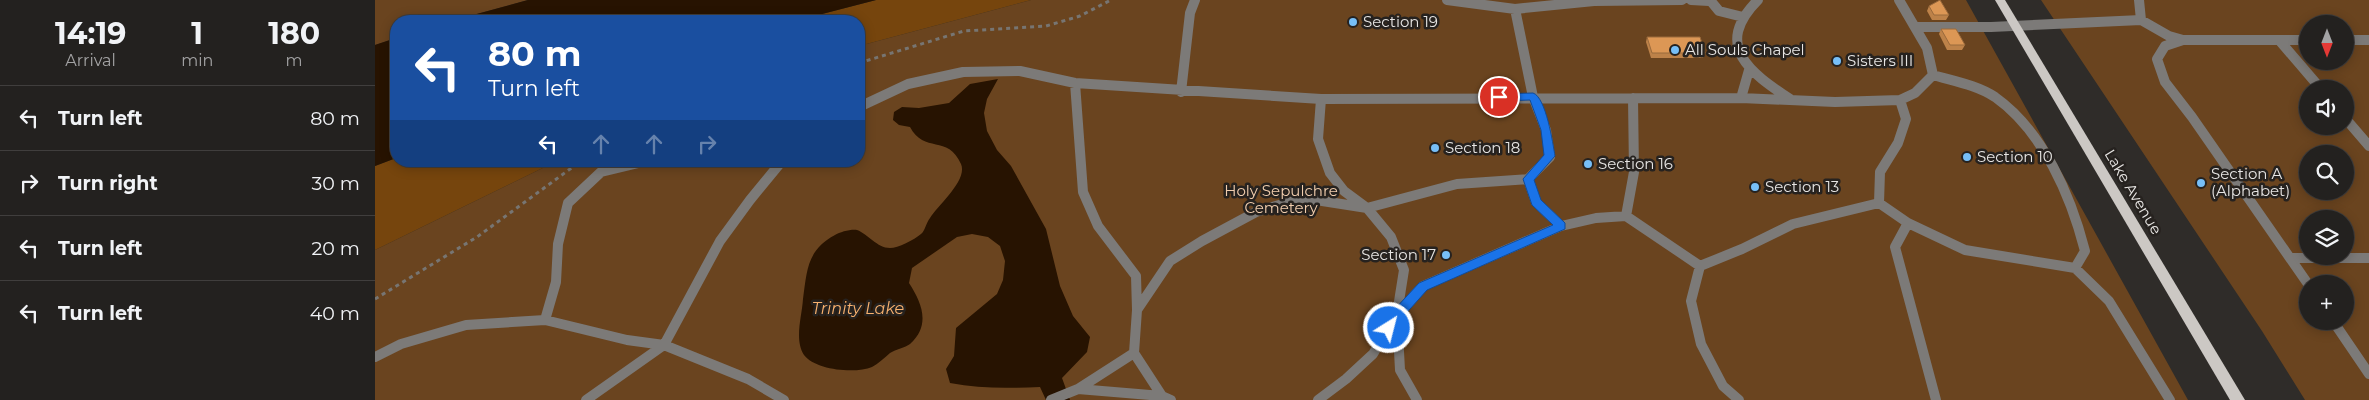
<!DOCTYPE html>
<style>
:root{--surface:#23211f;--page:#2b2928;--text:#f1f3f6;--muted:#a3a3a4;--line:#403e3d}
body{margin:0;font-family:Montserrat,sans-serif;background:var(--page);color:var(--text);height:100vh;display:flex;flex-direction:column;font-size:19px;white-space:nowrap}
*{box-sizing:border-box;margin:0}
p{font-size:16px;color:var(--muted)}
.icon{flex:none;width:28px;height:28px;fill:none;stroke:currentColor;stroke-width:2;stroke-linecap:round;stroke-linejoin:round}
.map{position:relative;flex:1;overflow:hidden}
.sheet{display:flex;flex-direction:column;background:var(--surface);width:375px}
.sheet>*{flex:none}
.hud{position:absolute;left:15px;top:15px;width:475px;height:152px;border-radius:20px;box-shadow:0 2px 12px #0003,0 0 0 1px var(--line);background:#1a4fa0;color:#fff;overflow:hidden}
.needle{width:32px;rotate:180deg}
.controls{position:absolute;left:1924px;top:15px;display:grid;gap:10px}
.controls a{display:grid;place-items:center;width:55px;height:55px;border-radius:50%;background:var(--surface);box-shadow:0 2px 12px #0003,0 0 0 1px var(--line);font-size:25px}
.pin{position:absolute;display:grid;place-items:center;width:42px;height:42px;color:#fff;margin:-21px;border:2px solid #fff;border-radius:50%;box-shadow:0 1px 5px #0007}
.me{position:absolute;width:55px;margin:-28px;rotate:36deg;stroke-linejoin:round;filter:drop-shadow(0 0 4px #0008)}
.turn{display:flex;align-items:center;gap:18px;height:105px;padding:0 15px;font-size:22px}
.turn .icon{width:65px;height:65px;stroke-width:2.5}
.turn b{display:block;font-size:35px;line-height:42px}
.lanes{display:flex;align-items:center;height:48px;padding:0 15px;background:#0003;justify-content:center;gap:25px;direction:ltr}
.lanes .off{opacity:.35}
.eta{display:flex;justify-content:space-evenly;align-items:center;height:85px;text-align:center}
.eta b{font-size:30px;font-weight:700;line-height:35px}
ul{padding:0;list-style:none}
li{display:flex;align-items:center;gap:15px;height:65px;padding:0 15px;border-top:1px solid var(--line)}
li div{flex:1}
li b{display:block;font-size:19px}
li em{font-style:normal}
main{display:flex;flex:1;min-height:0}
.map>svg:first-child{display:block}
</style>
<main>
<section class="sheet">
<div class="eta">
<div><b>14:19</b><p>Arrival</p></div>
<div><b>1</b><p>min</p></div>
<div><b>180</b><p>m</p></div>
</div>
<ul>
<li><svg class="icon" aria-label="left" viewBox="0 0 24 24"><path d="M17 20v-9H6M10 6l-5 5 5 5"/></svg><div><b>Turn left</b></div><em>80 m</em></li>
<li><svg class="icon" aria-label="right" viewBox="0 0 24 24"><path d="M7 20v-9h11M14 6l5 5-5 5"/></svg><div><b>Turn right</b></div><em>30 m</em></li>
<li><svg class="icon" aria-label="left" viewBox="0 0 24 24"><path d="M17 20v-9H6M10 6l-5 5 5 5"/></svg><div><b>Turn left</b></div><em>20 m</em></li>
<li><svg class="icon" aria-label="left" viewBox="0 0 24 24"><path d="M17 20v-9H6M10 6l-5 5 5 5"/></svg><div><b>Turn left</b></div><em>40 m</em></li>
</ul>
</section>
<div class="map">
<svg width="1994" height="400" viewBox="0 0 1994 400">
<rect width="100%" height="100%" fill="#2f2c29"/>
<path fill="#6a441f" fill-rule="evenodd" d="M0,0H153L76,21H21V38L0,45Z
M656,0H1591L1813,400H0V250L182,161H484V46Z
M1666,0H1994V400H1930L1887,331ZM1932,24H1970V61H1932ZM1932,89H1970V126H1932ZM1932,154H1970V191H1932ZM1932,219H1970V256H1932ZM1932,284H1970V321H1932Z"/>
<path fill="#76450d" d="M501,0H656L484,46V21H420Z
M21,158V161H182L0,250V166Z"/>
<path fill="#271301" d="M153,0H501L420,21H76Z
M21,38V158L0,166V45Z
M623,79L612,99L609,113L612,131L622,150L636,166L671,229L685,286L698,316L715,337L712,352L687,378L695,400H671L665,387C635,388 605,389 575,383L571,369L579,356L581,328L622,294L628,280L630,261L625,246L613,237L597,234L582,237L537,268L534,283C547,303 556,325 535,344C530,348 521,349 515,353C509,358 503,364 497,367C480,374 440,370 429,355C419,340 427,316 428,299C432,270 432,250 460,235C465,232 476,229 482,230C493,234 502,248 515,248C523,248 539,240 546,234C550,231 551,223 555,218C563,205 593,180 586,164C573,134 549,154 535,127L524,125L518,120L519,112L527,107L544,108L574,103L595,84Z"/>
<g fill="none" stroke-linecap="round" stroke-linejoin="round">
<path stroke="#777572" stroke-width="3" stroke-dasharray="4 4" stroke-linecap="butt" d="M484,63L589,31L671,26L705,16L736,0
M0,299L102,237L206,161"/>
<path stroke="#7c7a78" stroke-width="10" d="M1072,0L1140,9L1219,1L1307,0
M1316,0L1334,1
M1335,0L1344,11L1368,17
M1383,0C1337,46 1376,73 1415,99
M1764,0L1766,20
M1540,27H1616L1766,20L1794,36L1808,40H1932
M1808,40L1790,46L1782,59L1790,82L1817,117L1933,284
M1904,40L1946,89
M1970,40H1994
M1558,75C1578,81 1602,85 1620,97C1668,131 1696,196 1710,251L1700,268
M700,83L708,192L723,226L761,276L762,310
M806,92L815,13L820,0
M1366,98L1460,102L1525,100L1540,93L1558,75L1552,48L1524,0
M946,99L943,139L955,173L969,191L992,208L1016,237L1029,270L1022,314L1025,370L1042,400
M1525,100L1531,119L1523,143L1505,172L1504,203L1533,223L1590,250L1700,268L1734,301L1795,400
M484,107L533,84L588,72L645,71L700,83L946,99L1366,98L1374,70
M1970,118L1994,146
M369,161L406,162
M407,161L375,200L345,241L289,345L373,379L409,400
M1153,179L1161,202L1186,226
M1251,216L1259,172L1258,98
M1533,223L1520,247L1561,400
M1915,258H1994
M1325,266L1367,249L1418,224L1504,203
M170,320L252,340L289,345
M1958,321L1994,374
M0,357L26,344L91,325L170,320L181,282L183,244L193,203L226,172L272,161
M703,389L787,396
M211,400L289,345
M676,400L703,389L759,353
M796,400L787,396L759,353L762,310L795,261L827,241L881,212L928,198L992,208L1082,184L1153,179L1175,157L1171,130L1158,97L1140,9
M943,400L971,379L998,354L1022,314L1048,286L1186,226L1221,218L1251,216L1325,266L1316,301L1326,344L1348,386L1364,400"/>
<path fill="#ccc8c4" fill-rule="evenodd" d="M1620,0H1630L1870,400H1855Z"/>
</g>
<path fill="#bd8249" d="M1554,6L1574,15L1571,20H1557L1552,11Z
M1566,29L1590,45L1587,50H1572L1564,34Z
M1272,37L1330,53L1328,58H1276L1271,42Z"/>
<path fill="#dc9755" stroke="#9a6a3c" d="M1565,0L1574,15H1559L1554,6Z
M1566,29H1581L1590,45H1575Z
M1272,37H1325L1330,53H1277Z"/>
<path fill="#1a73e8" stroke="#114b97" d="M1158,93C1171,97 1178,144 1180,156L1159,180L1166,200L1190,223V229L1052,290L1027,318L1019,331H1010L1008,328L1018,311L1044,283L1178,225L1157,205L1148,179L1169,155L1166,130L1155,100L1124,101L1119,97L1124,94Z"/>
<g fill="#77bff7" stroke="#26221f" stroke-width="2">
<circle cx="978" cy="22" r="5"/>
<circle cx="1300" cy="50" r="5"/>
<circle cx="1462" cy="61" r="5"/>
<circle cx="1060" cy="148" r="5"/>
<circle cx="1592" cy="157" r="5"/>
<circle cx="1213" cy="164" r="5"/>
<circle cx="1826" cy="183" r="5"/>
<circle cx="1380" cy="187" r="5"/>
<circle cx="1071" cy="255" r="5"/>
</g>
<g text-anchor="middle" stroke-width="5" stroke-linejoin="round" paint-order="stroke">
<g font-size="15" fill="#e7e5e3" stroke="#26221f" text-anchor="start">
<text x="988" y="27">Section 19</text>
<text x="1310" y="55">All Souls Chapel</text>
<text x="1472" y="66">Sisters III</text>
<text x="1070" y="153">Section 18</text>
<text x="1602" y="162">Section 10</text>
<text x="1223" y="169">Section 16</text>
<text x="1836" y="179">Section A<tspan x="1836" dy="17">(Alphabet)</tspan></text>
<text x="1390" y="192">Section 13</text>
<text x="1061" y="260" text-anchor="end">Section 17</text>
</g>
<g font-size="15" fill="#f2ceae" stroke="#26221f">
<text x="906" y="196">Holy Sepulchre<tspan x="906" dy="17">Cemetery</tspan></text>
</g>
<g font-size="15" fill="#e7e5e3" stroke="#26221f">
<text transform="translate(1758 192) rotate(59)" y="5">Lake Avenue</text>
</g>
<g font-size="16" font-style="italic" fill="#f9b26f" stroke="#26221f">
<text x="483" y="314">Trinity Lake</text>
</g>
</g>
</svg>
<div class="controls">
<a><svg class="needle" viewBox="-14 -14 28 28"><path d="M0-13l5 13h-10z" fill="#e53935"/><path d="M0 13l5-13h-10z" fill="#a3a3a4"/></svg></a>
<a><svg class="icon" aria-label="sound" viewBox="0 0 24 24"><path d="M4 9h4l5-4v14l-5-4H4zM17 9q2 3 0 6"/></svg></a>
<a><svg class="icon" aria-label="search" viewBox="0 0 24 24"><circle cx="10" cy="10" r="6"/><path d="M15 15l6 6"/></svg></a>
<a><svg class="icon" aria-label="layers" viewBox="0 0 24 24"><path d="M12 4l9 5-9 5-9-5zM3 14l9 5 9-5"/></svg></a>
<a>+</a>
</div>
<div class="pin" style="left:1124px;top:97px;background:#d93025"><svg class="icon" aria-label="arrive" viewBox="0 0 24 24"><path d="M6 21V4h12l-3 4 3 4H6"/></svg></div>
<svg class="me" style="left:1014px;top:328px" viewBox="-20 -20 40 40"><circle r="17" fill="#1a73e8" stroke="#fff" stroke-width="3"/><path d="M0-11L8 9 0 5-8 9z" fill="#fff"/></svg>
<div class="hud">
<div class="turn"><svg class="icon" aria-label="left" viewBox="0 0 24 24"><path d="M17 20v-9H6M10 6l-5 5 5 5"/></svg><div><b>80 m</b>Turn left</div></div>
<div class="lanes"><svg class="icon" aria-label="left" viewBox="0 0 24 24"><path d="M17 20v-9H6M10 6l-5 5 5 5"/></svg><svg class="icon off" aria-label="ahead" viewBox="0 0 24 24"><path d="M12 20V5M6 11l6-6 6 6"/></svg><svg class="icon off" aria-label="ahead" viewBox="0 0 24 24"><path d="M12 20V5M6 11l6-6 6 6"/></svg><svg class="icon off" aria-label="right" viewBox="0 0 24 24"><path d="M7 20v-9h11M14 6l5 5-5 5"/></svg></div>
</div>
</div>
</main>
